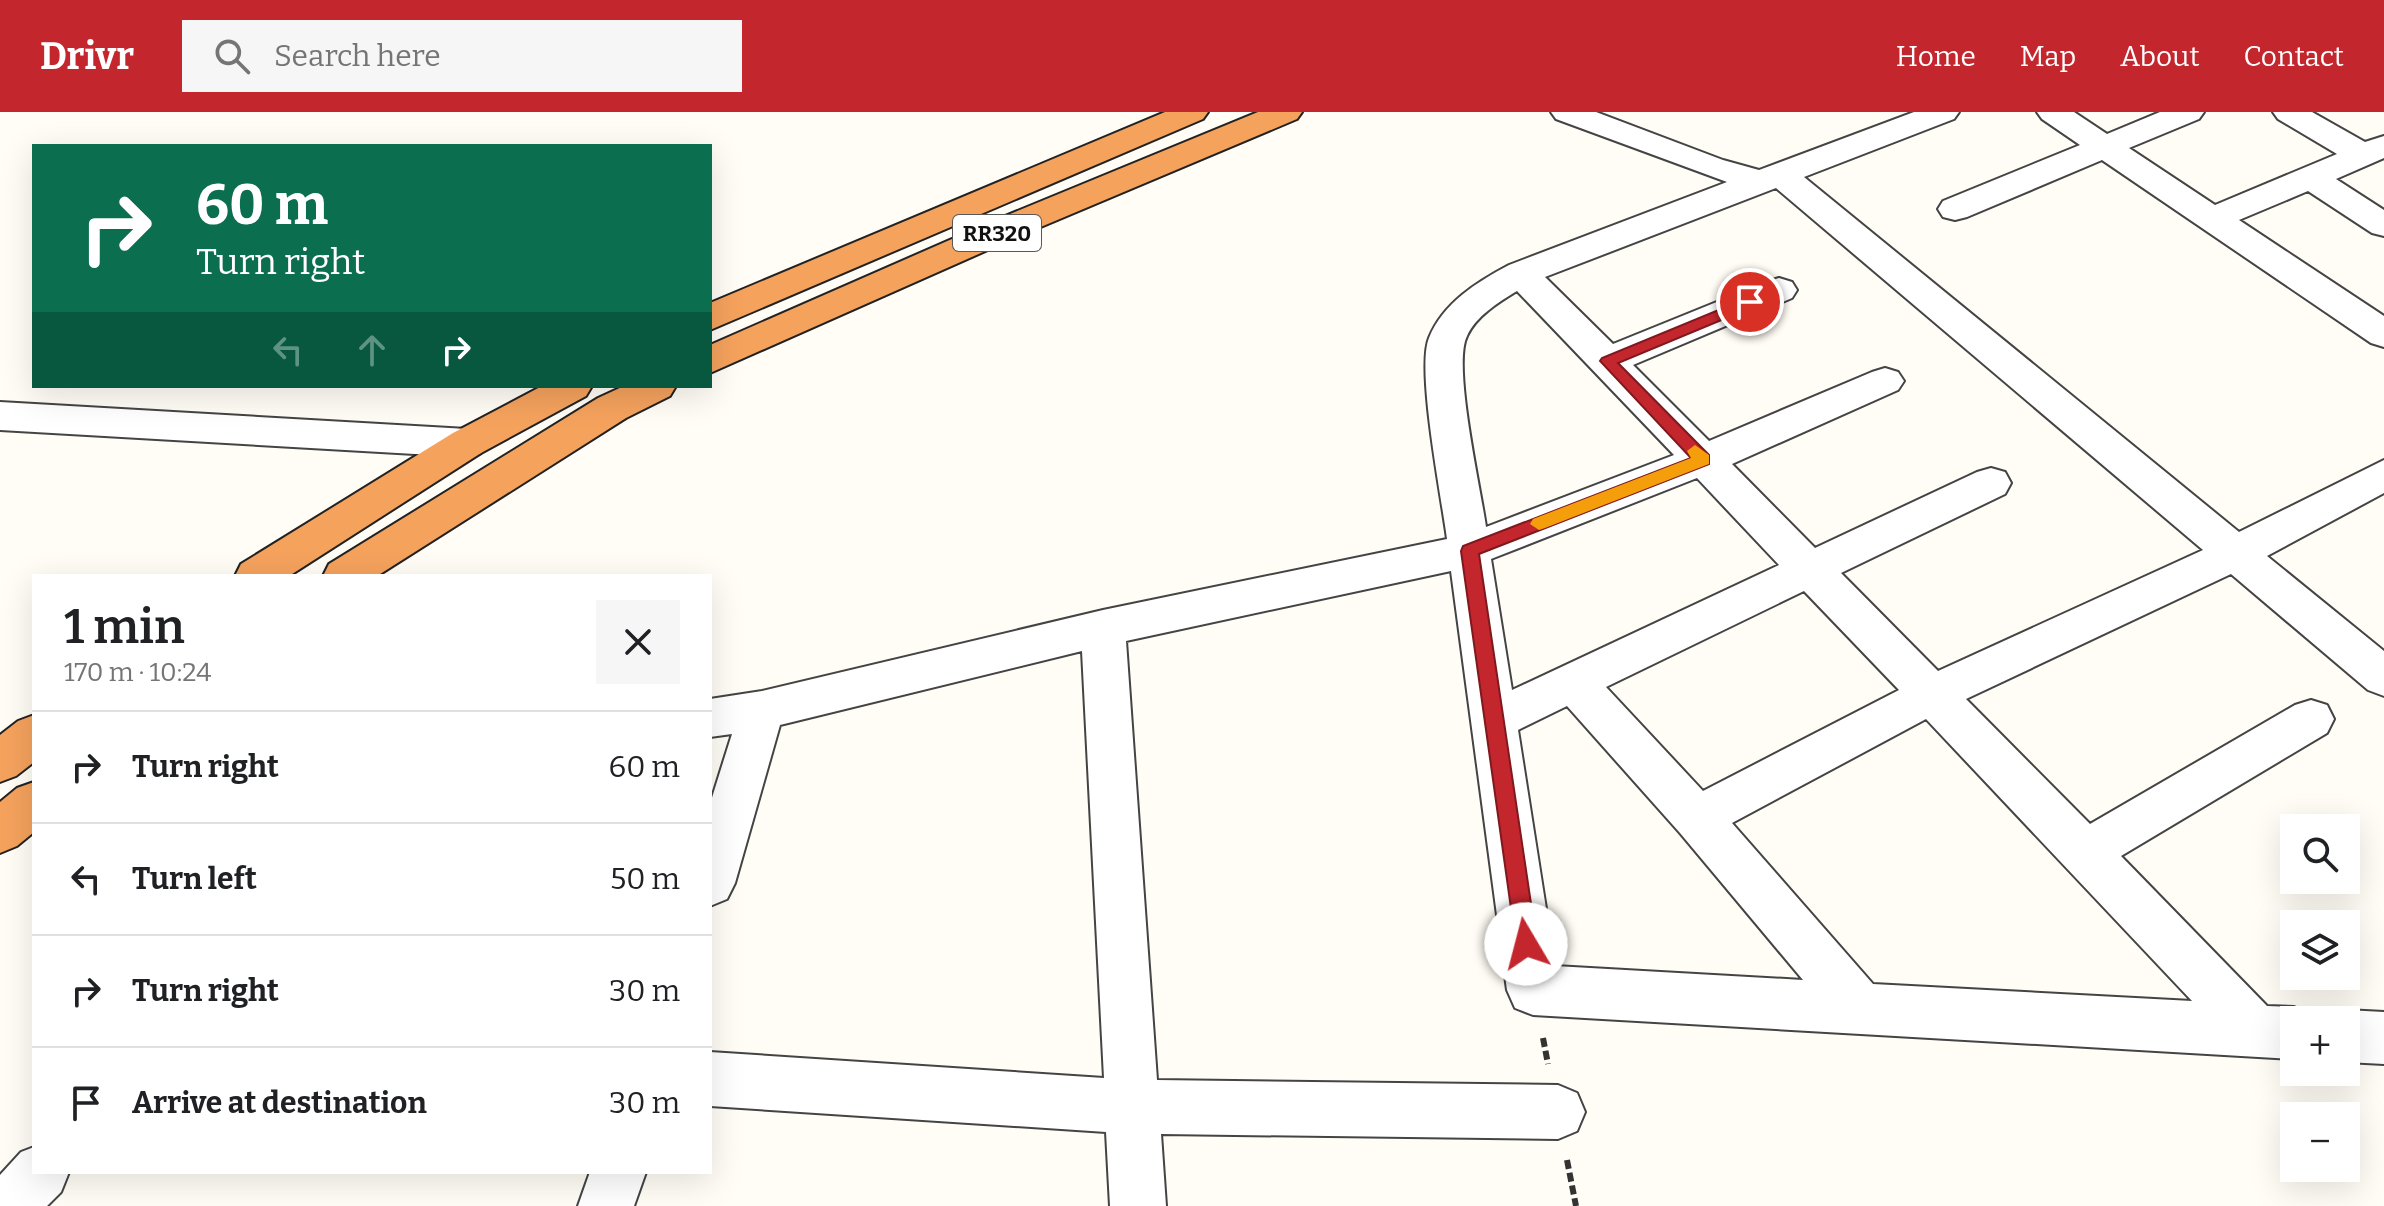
<!DOCTYPE html>
<meta charset="utf-8">
<style>
:root{--surface:#fff;--page:#f6f6f6;--text:#202124;--muted:#757577;--line:#e0e0e0;--accent:#c4262e}
body{margin:0;font-family:Bitter,serif;background:var(--page);color:var(--text);height:100vh;display:flex;flex-direction:column;font-size:30px;white-space:nowrap}
*{box-sizing:border-box;margin:0}
p{font-size:26px;color:var(--muted)}
.icon{flex:none;width:44px;height:44px;fill:none;stroke:currentColor;stroke-width:2;stroke-linecap:round;stroke-linejoin:round}
.map{position:relative;flex:1;overflow:hidden}
.drawer{position:absolute;left:32px;top:462px;width:680px;height:600px;display:flex;flex-direction:column;background:var(--surface);border-radius:0px;box-shadow:0 8px 32px #0002}
.drawer>*{flex:none}
.top-card{position:absolute;left:32px;top:32px;width:680px;height:244px;border-radius:0px;box-shadow:0 8px 32px #0002;background:#0b6e4f;color:#fff;overflow:hidden}
.buttons{position:absolute;left:2280px;top:702px;display:grid;gap:16px}
.buttons a{display:grid;place-items:center;width:80px;height:80px;border-radius:0px;background:var(--surface);box-shadow:0 8px 32px #0002;font-size:40px}
.pin{position:absolute;display:grid;place-items:center;width:68px;height:68px;color:#fff;margin:-34px;border:4px solid #fff;border-radius:50%;box-shadow:0 2px 8px #0007}
.me{position:absolute;width:88px;margin:-44px;rotate:352deg;stroke-linejoin:round;filter:drop-shadow(0 0 6px #0008)}
.turn{display:flex;align-items:center;gap:28px;height:168px;padding:0 32px;font-size:36px}
.turn .icon{width:104px;height:104px;stroke-width:2.5}
.turn b{display:block;font-size:56px;line-height:68px}
.lanes{display:flex;align-items:center;height:76px;padding:0 32px;background:#0003;justify-content:center;gap:40px;direction:ltr}
.lanes .off{opacity:.35}
.round{display:grid;place-items:center;flex:none;width:84px;height:84px;border-radius:0px;background:var(--page)}
.overview{display:flex;align-items:center;justify-content:space-between;height:136px;padding:0 32px}
h1{font-size:48px;font-weight:600;line-height:60px}
ul{padding:0;list-style:none}
li{display:flex;align-items:center;gap:24px;height:112px;padding:0 32px;border-top:2px solid var(--line)}
li div{flex:1}
li b{display:block;font-size:30px}
li em{font-style:normal}
header{display:flex;align-items:center;gap:48px;box-sizing:border-box;height:112px;padding:0 40px;background:var(--accent);color:#fff}
header strong{font-size:38px}
nav{display:flex;gap:44px;margin-inline-start:auto;font-size:28px}
.search{width:560px;height:72px;background:var(--page);display:flex;align-items:center;gap:20px;box-sizing:border-box;padding:0 28px;border-radius:0px;color:var(--muted);font-size:30px}
.map>svg:first-child{display:block}
</style>
<header>
<strong>Drivr</strong>
<div class="search"><svg class="icon" aria-label="search" viewBox="0 0 24 24"><circle cx="10" cy="10" r="6"/><path d="M15 15l6 6"/></svg>Search here</div>
<nav><a>Home</a><a>Map</a><a>About</a><a>Contact</a></nav>
</header>
<div class="map">
<svg width="2384" height="1094" viewBox="0 0 2384 1094">
<rect width="100%" height="100%" fill="#fffdf5"/>
<g fill="none" stroke-linecap="round" stroke-linejoin="round">
<g stroke="#444" stroke-width="4">
<path id="minor" d="M1551,0H1596L1723,48L1759,58L1914,0H1959L1954,7L1804,65L2239,420L2384,348V381L2267,444L2384,539V584L2368,578L2231,462L1966,587L2090,712L2295,593L2311,588L2327,593L2334,607L2327,621L2121,744L2267,894L2294,895L2313,903L2315,908H2294V947L1533,903L1515,896L1507,878L1451,459L1126,529L1157,968L1558,973L1577,981L1585,1000L1577,1019L1558,1027L1161,1022L1166,1094H1110L1106,1020L710,994V940L1104,966L1082,539L780,613L735,771L727,787L710,794V692L732,622L710,625V587L762,579L1103,498L1447,427C1442,388 1416,257 1429,226C1443,191 1477,170 1509,153L1727,70L1556,7ZM1776,76L2203,438L1938,559L1841,461L2005,382L2011,371L2005,360L1991,356L1977,360L1815,436L1732,352L1898,278L1904,269L1898,260L1885,256L1872,260L1709,329L1633,253L1792,186L1797,178L1792,170L1779,166L1766,170L1613,232L1545,165ZM1517,179L1674,343L1486,415C1481,378 1452,253 1467,224C1476,204 1499,190 1517,179ZM1697,366L1779,453L1512,578L1491,447ZM1804,479L1899,578L1703,679L1606,575ZM1567,594L1680,721L1803,868L1555,854L1518,618ZM1926,607L2192,889L1873,872L1732,711Z
M2037,0H2074L2107,22L2160,0H2204L2199,7L2129,36L2215,93L2337,42L2278,7L2273,0H2312L2365,30L2384,24V46L2336,67L2384,98V124L2372,121L2308,79L2239,108L2384,204V235L2371,231L2102,48L1967,105L1955,108L1943,105L1938,97L1943,89L2080,33L2042,7Z
M0,290L467,317L481,321L487,331L481,341L467,345L0,318Z
M2346,898L2384,900V952L2346,950V908H2326Z
M34,1035V1060H69L61,1080L47,1094H0V1063L21,1040Z
M590,1060H646L634,1094H578Z"/>
</g>
<g stroke="#222" stroke-width="4">
<path id="highway" d="M1165,0H1208L1203,7L710,218V191Z
M1258,0H1302L1297,7L1017,125L710,261V233L993,109Z
M542,274H592L586,284L481,341L289,464H235L241,452L453,321Z
M624,274H676L670,284L626,306L377,464H323L329,452L598,286Z
M34,603V650L16,664L0,670V623L18,609Z
M34,670V720L17,734L0,741V690L17,676Z"/>
</g>
<path stroke="#333" stroke-width="6" stroke-dasharray="9 4" stroke-linecap="butt" d="M1543,926L1548,952
M1567,1048L1576,1094"/>
<use href="#minor" fill="#fff" fill-rule="evenodd"/>
<use href="#highway" fill="#f5a25d" fill-rule="evenodd"/>
</g>
<path fill="#c4262e" stroke="#7f191e" stroke-width="2" d="M1750,185L1755,186V194L1618,251L1709,343V352L1479,442L1537,832L1534,839L1526,842L1519,839L1516,832L1461,439L1463,434L1691,346L1600,249L1602,246Z"/>
<path fill="#f59e0b" d="M1695,333L1709,343V352L1545,416L1539,418L1530,412L1533,407L1691,346L1687,339Z"/>
<g text-anchor="middle" stroke-width="8" stroke-linejoin="round" paint-order="stroke">
<rect fill="#fff" stroke="#585858" stroke-width="2" x="953" y="103" width="88" height="36" rx="6"/>
<g font-size="22" font-weight="bold" fill="#111">
<text x="997" y="129">RR320</text>
</g>
</g>
</svg>
<div class="buttons">
<a><svg class="icon" aria-label="search" viewBox="0 0 24 24"><circle cx="10" cy="10" r="6"/><path d="M15 15l6 6"/></svg></a>
<a><svg class="icon" aria-label="layers" viewBox="0 0 24 24"><path d="M12 4l9 5-9 5-9-5zM3 14l9 5 9-5"/></svg></a>
<a>+</a>
<a>−</a>
</div>
<div class="pin" style="left:1750px;top:190px;background:#d93025"><svg class="icon" aria-label="arrive" viewBox="0 0 24 24"><path d="M6 21V4h12l-3 4 3 4H6"/></svg></div>
<svg class="me" style="left:1526px;top:832px" viewBox="-20 -20 40 40"><circle r="19" fill="#fff"/><path d="M0-13L10 11 0 6-10 11z" fill="#c4262e"/></svg>
<div class="top-card">
<div class="turn"><svg class="icon" aria-label="right" viewBox="0 0 24 24"><path d="M7 20v-9h11M14 6l5 5-5 5"/></svg><div><b>60 m</b>Turn right</div></div>
<div class="lanes"><svg class="icon off" aria-label="left" viewBox="0 0 24 24"><path d="M17 20v-9H6M10 6l-5 5 5 5"/></svg><svg class="icon off" aria-label="ahead" viewBox="0 0 24 24"><path d="M12 20V5M6 11l6-6 6 6"/></svg><svg class="icon" aria-label="right" viewBox="0 0 24 24"><path d="M7 20v-9h11M14 6l5 5-5 5"/></svg></div>
</div>
<section class="drawer">
<div class="overview"><div><h1>1 min</h1><p>170 m · 10:24</p></div><a class="round"><svg class="icon" aria-label="close" viewBox="0 0 24 24"><path d="M6 6l12 12M18 6L6 18"/></svg></a></div>
<ul>
<li><svg class="icon" aria-label="right" viewBox="0 0 24 24"><path d="M7 20v-9h11M14 6l5 5-5 5"/></svg><div><b>Turn right</b></div><em>60 m</em></li>
<li><svg class="icon" aria-label="left" viewBox="0 0 24 24"><path d="M17 20v-9H6M10 6l-5 5 5 5"/></svg><div><b>Turn left</b></div><em>50 m</em></li>
<li><svg class="icon" aria-label="right" viewBox="0 0 24 24"><path d="M7 20v-9h11M14 6l5 5-5 5"/></svg><div><b>Turn right</b></div><em>30 m</em></li>
<li><svg class="icon" aria-label="arrive" viewBox="0 0 24 24"><path d="M6 21V4h12l-3 4 3 4H6"/></svg><div><b>Arrive at destination</b></div><em>30 m</em></li>
</ul>
</section>
</div>
